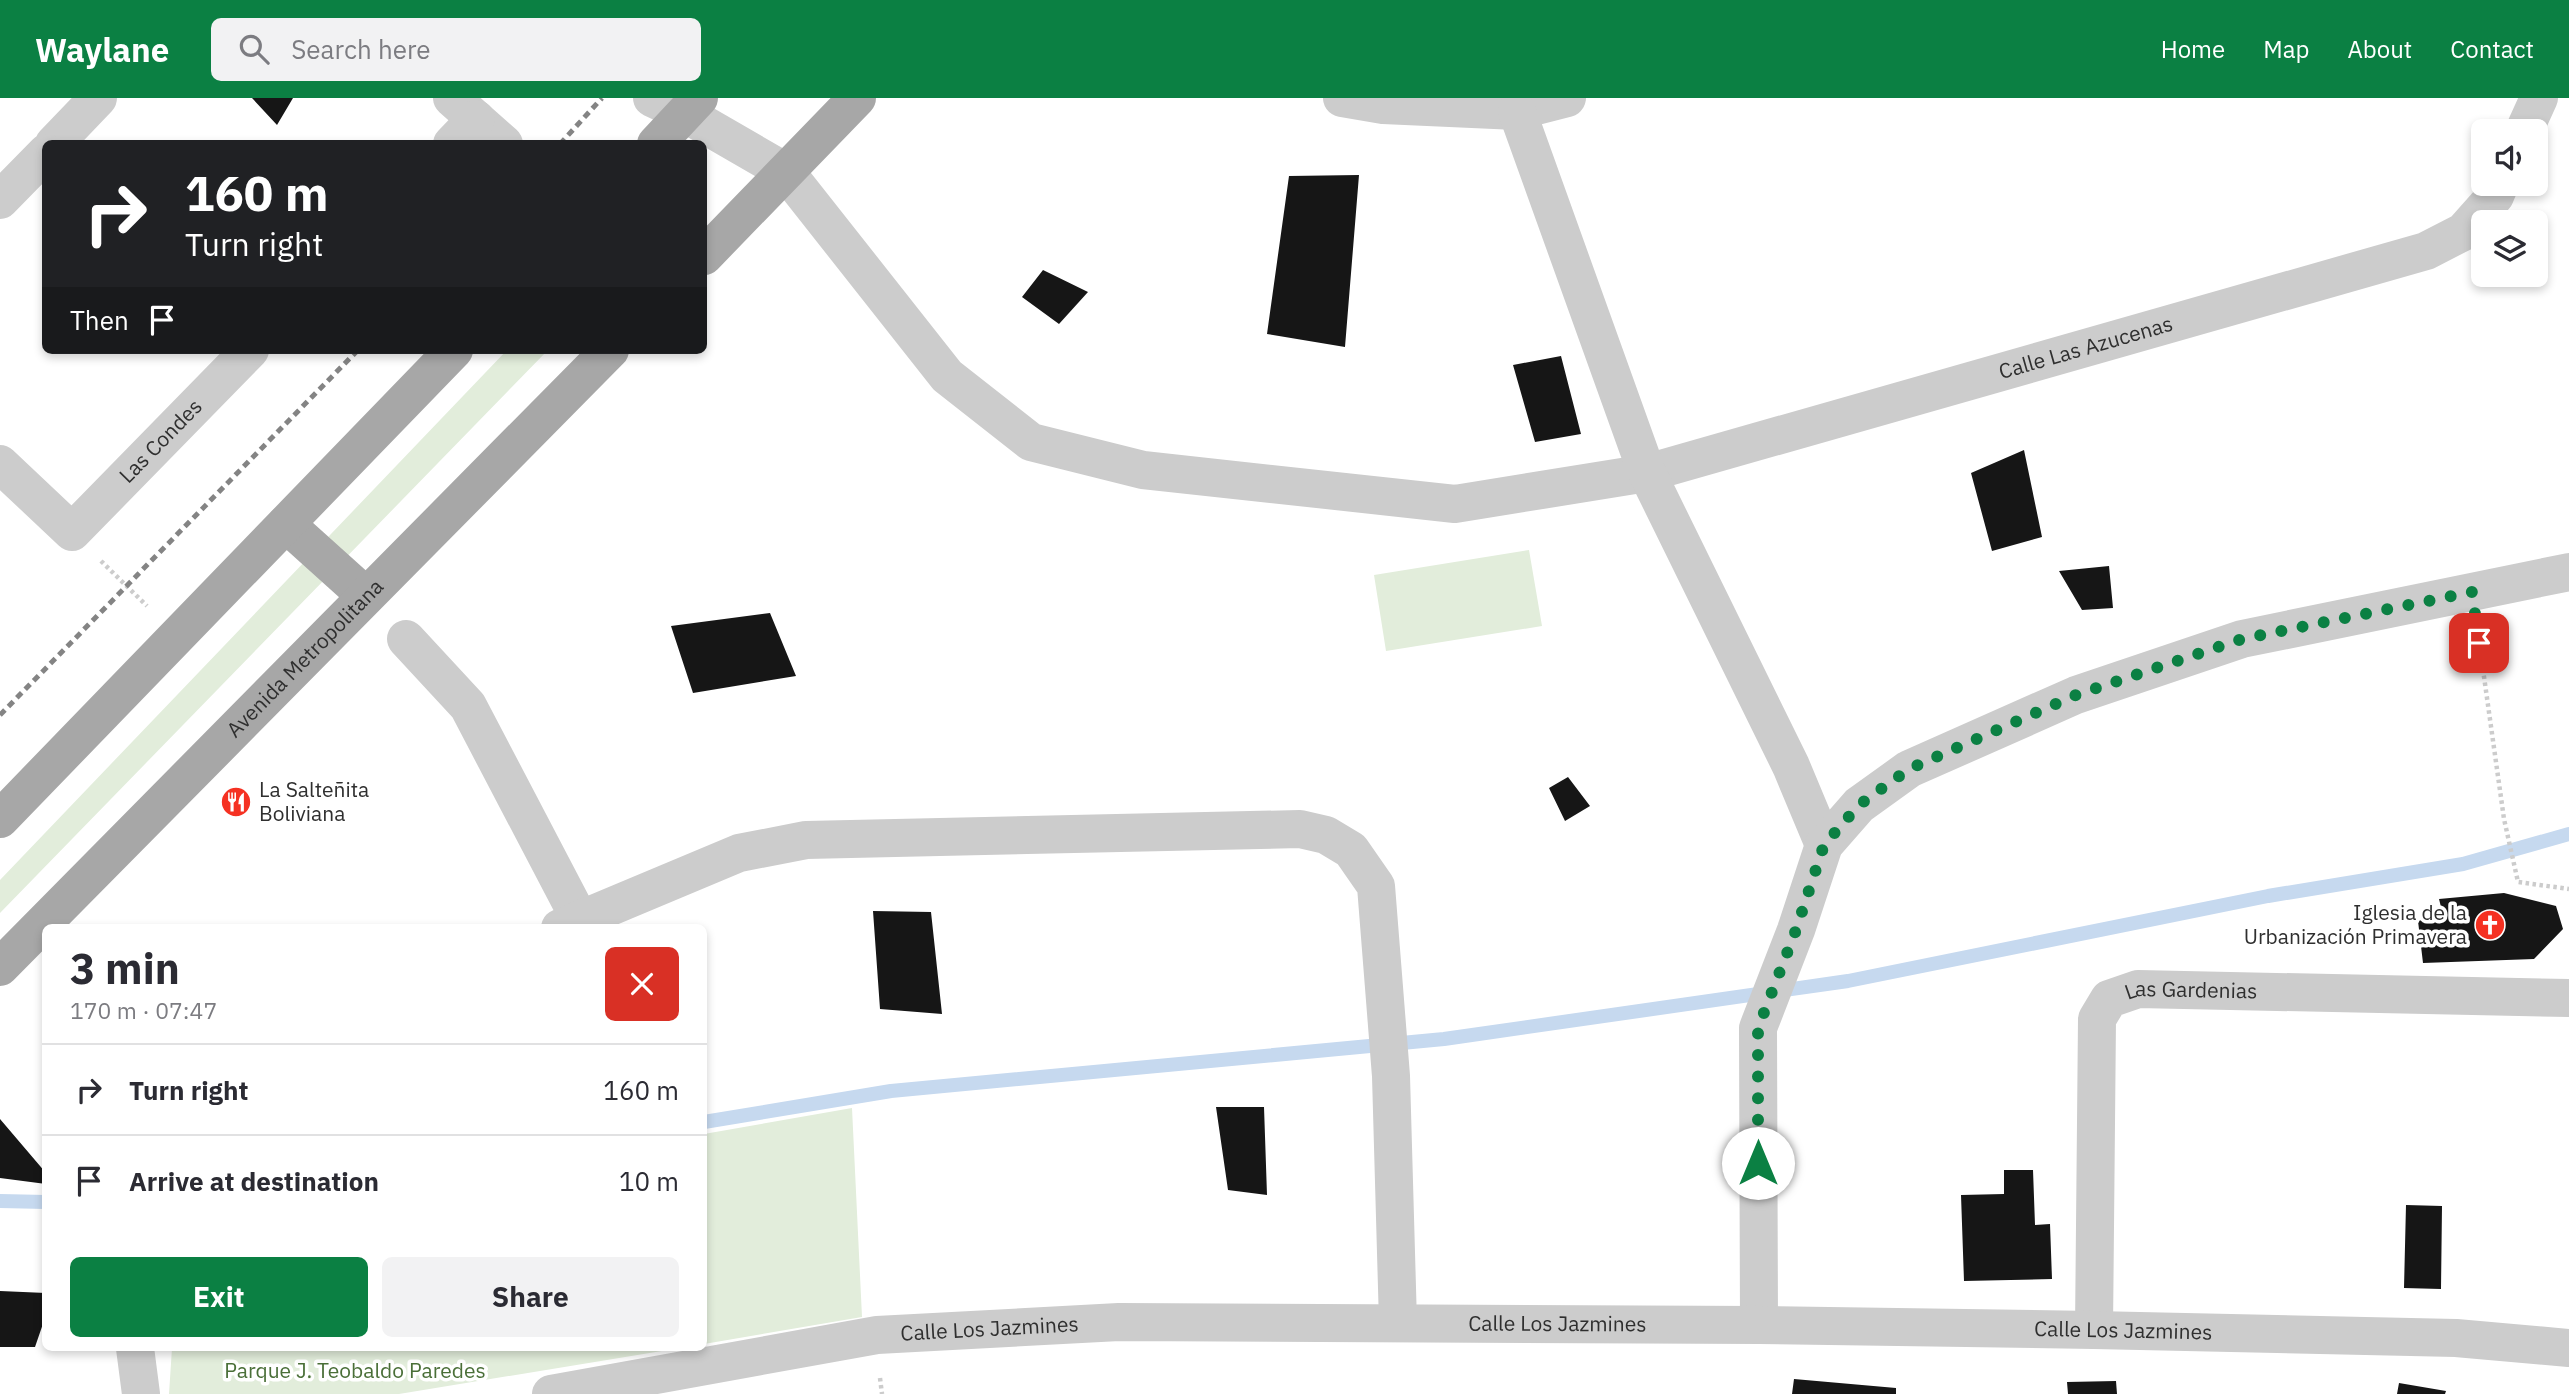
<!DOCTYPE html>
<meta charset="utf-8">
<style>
:root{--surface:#fff;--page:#f2f2f3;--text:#2b2b33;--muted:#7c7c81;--line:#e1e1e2;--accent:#0b8043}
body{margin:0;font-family:"IBM Plex Sans",sans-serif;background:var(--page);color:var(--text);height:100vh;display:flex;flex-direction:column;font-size:26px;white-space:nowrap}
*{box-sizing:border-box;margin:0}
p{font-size:23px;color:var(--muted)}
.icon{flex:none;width:38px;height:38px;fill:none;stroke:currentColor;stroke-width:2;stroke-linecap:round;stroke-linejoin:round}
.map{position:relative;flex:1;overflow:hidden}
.side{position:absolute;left:42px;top:826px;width:665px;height:427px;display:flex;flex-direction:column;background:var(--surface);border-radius:10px;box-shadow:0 4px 10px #0003}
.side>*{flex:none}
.hud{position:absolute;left:42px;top:42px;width:665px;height:214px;border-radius:10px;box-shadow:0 4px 10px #0003;background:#202124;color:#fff;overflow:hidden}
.fabs{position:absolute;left:2471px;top:21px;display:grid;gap:14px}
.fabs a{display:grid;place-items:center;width:77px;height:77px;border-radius:10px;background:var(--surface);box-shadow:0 4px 10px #0003;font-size:35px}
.pin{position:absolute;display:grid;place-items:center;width:60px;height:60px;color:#fff;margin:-30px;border-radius:14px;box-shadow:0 4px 10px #0006}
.me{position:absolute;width:77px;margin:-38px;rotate:0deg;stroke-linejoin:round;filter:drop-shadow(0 0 5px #0008)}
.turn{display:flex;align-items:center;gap:24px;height:147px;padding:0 28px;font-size:32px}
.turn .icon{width:91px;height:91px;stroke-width:2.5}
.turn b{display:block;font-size:49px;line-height:60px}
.then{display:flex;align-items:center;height:66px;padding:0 28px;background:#0003;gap:14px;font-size:26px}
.round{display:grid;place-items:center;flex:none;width:74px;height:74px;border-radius:10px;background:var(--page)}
.headline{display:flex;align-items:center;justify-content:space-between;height:119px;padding:0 28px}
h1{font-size:42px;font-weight:700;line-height:52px}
.action{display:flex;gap:14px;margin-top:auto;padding:14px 28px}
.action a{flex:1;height:80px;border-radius:10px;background:var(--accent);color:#fff;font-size:28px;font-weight:700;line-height:80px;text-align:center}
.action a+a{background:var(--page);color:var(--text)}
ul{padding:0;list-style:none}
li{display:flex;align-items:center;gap:21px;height:91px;padding:0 28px;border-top:2px solid var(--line)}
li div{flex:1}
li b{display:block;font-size:26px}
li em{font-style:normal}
header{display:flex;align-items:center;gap:42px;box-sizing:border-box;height:98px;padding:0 35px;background:var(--accent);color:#fff}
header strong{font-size:33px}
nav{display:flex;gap:38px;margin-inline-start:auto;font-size:24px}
.search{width:490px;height:63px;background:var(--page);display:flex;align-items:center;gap:18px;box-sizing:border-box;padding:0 24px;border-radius:10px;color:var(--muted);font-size:26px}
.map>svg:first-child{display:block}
</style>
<header>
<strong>Waylane</strong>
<div class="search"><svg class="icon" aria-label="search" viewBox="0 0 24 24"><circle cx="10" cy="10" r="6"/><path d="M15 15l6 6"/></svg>Search here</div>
<nav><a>Home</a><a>Map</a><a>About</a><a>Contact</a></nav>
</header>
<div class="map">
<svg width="2569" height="1296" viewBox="0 0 2569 1296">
<rect width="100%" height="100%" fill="#fff"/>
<path fill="#e2eddb" d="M507,252H548L0,815V782Z
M1529,452L1542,528L1386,553L1374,477Z
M852,1010L862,1219L704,1246V1036Z
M172,1250H680L399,1296H169Z"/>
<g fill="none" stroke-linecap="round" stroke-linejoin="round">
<path stroke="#c6d9ef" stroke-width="14" d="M704,1024L891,993L1444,941L1848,883L2268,798L2463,766L2569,736
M0,1103L46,1104"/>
</g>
<path fill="#161616" d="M252,0H293L277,27Z
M1359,77L1345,249L1267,236L1289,78Z
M1043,172L1088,194L1059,226L1022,199Z
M1561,258L1581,336L1535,344L1513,267Z
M2024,352L2042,439L1992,453L1971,375Z
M2109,468L2113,510L2082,512L2059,473Z
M770,515L796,578L693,595L671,528Z
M1568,679L1590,708L1565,723L1549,690Z
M2504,795L2556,808L2563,831L2534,861L2423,865L2418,823L2443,817L2439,801Z
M873,813L931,814L942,916L880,911Z
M1216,1009H1264L1267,1097L1228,1092Z
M0,1021L46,1075V1086L0,1080Z
M2004,1072H2033L2035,1127L2050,1126L2052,1181L1964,1183L1961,1097L2004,1096Z
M2406,1107L2442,1108L2441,1191L2404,1190Z
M0,1193L46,1195V1217L35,1249H0Z
M1794,1281L1896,1290V1296H1792Z
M2116,1283L2117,1296H2068L2067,1284Z
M2399,1285L2446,1293L2445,1296H2397Z"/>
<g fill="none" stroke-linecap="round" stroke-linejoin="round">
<path stroke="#ccc" stroke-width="4.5" stroke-dasharray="3.5 3.5" stroke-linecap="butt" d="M101,463L147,508
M2478,536L2504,721L2518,784L2569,791
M880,1280L882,1296"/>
<g stroke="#ccc" stroke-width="38">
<path d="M452,0L504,46"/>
<path id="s1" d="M652,0L684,15L786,74L947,278L1031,344L1143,372L1455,406L1647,375L2426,153L2463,134L2495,98L2500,86"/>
<path d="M1342,0L1383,7L1517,13L1567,0"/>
<path d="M1517,13L1647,375L1791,668L1824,747"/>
<path d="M2524,33L2539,0"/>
<path d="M54,46L98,0"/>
<path d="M452,46L476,21"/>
<path d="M0,102L46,55"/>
<path id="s2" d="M0,366L72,434L250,252"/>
<path d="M406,541L468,608L579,820"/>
<path d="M560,830L739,755L806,742L1300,731L1326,737L1351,752L1376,788L1391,978L1398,1225"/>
<path d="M1759,1227L1758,930L1796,832L1824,747L1859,707L1909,671L2076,597L2242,541L2569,474"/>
<path id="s3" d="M2094,1232L2097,921L2109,901L2138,891L2569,900"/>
<path d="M135,1250L141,1296"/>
<path id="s4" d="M551,1296L877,1237L1119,1224L1759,1227L2094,1232L2456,1240L2569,1250"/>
</g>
<g stroke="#a7a7a7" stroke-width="38">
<path d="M656,46L699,0"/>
<path d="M704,158L857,0"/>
<path d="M286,426L366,498"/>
<path d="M0,721L454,252"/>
<path id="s5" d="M0,869L610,252"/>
</g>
<path stroke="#848484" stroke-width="5" stroke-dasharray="7 5" stroke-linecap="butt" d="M560,46L602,0
M0,617L358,252"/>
</g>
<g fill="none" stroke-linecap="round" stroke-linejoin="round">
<path stroke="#0b8043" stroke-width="12" stroke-dasharray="0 21.6" d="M1758,1065V930L1796,832L1824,747L1859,707L1909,671L2076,597L2242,541L2472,494L2479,545"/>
</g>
<defs>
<g id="restaurant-disc" transform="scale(1.575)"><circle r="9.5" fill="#f53122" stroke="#fff"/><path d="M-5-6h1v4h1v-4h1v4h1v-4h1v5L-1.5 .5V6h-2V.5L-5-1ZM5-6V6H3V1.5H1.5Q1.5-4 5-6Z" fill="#fff"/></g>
<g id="church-disc" transform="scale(1.575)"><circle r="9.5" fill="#f53122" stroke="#fff"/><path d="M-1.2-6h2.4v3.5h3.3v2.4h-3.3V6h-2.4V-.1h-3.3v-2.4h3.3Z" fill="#fff"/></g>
</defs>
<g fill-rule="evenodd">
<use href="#restaurant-disc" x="236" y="704"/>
<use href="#church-disc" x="2490" y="827"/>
</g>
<g text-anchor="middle" stroke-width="7" stroke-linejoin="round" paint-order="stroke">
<g font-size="21" fill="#2f2f2f" stroke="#fff">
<text dy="7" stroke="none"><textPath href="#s1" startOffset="1600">Calle Las Azucenas</textPath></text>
<text dy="7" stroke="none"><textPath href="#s2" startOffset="226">Las Condes</textPath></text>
<text dy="7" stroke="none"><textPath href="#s5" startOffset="434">Avenida Metropolitana</textPath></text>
<text dy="7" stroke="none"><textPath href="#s3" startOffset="418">Las Gardenias</textPath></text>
<text dy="7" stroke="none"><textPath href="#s4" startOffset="1012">Calle Los Jazmines</textPath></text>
<text dy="7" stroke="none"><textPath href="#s4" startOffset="444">Calle Los Jazmines</textPath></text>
<text dy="7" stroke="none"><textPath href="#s4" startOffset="1578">Calle Los Jazmines</textPath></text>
</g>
<g font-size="21" fill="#2f2f2f" stroke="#fff" text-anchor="start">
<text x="259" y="699">La Salteñita<tspan x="259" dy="24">Boliviana</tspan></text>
<text x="2467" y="822" text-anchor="end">Iglesia de la<tspan x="2467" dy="24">Urbanización Primavera</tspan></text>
</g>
<g font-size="21" fill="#4a6f38" stroke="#fff">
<text x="355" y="1280">Parque J. Teobaldo Paredes</text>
</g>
</g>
</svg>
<div class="fabs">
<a><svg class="icon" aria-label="sound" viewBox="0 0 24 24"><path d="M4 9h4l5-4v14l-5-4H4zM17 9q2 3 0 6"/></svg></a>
<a><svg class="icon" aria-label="layers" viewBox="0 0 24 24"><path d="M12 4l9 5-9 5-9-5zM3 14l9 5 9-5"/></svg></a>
</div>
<div class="pin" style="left:2479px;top:545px;background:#d93025"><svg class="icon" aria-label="arrive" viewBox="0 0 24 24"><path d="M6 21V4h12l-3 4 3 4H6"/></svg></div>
<svg class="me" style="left:1758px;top:1065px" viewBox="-20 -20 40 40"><circle r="19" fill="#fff"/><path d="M0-13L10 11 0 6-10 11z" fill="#0b8043"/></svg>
<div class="hud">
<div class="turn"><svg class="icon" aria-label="right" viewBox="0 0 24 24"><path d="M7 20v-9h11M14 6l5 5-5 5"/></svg><div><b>160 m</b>Turn right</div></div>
<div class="then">Then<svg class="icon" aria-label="arrive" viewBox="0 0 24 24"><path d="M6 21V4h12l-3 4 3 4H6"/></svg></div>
</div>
<section class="side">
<div class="headline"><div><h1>3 min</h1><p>170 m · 07:47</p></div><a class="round" style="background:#d93025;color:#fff"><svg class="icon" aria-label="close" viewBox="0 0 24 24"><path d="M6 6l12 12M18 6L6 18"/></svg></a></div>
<ul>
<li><svg class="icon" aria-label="right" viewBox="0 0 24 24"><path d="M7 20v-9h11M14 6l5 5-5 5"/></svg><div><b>Turn right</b></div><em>160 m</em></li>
<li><svg class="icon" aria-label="arrive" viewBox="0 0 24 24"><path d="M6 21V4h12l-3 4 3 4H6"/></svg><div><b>Arrive at destination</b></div><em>10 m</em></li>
</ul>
<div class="action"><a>Exit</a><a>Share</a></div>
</section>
</div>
